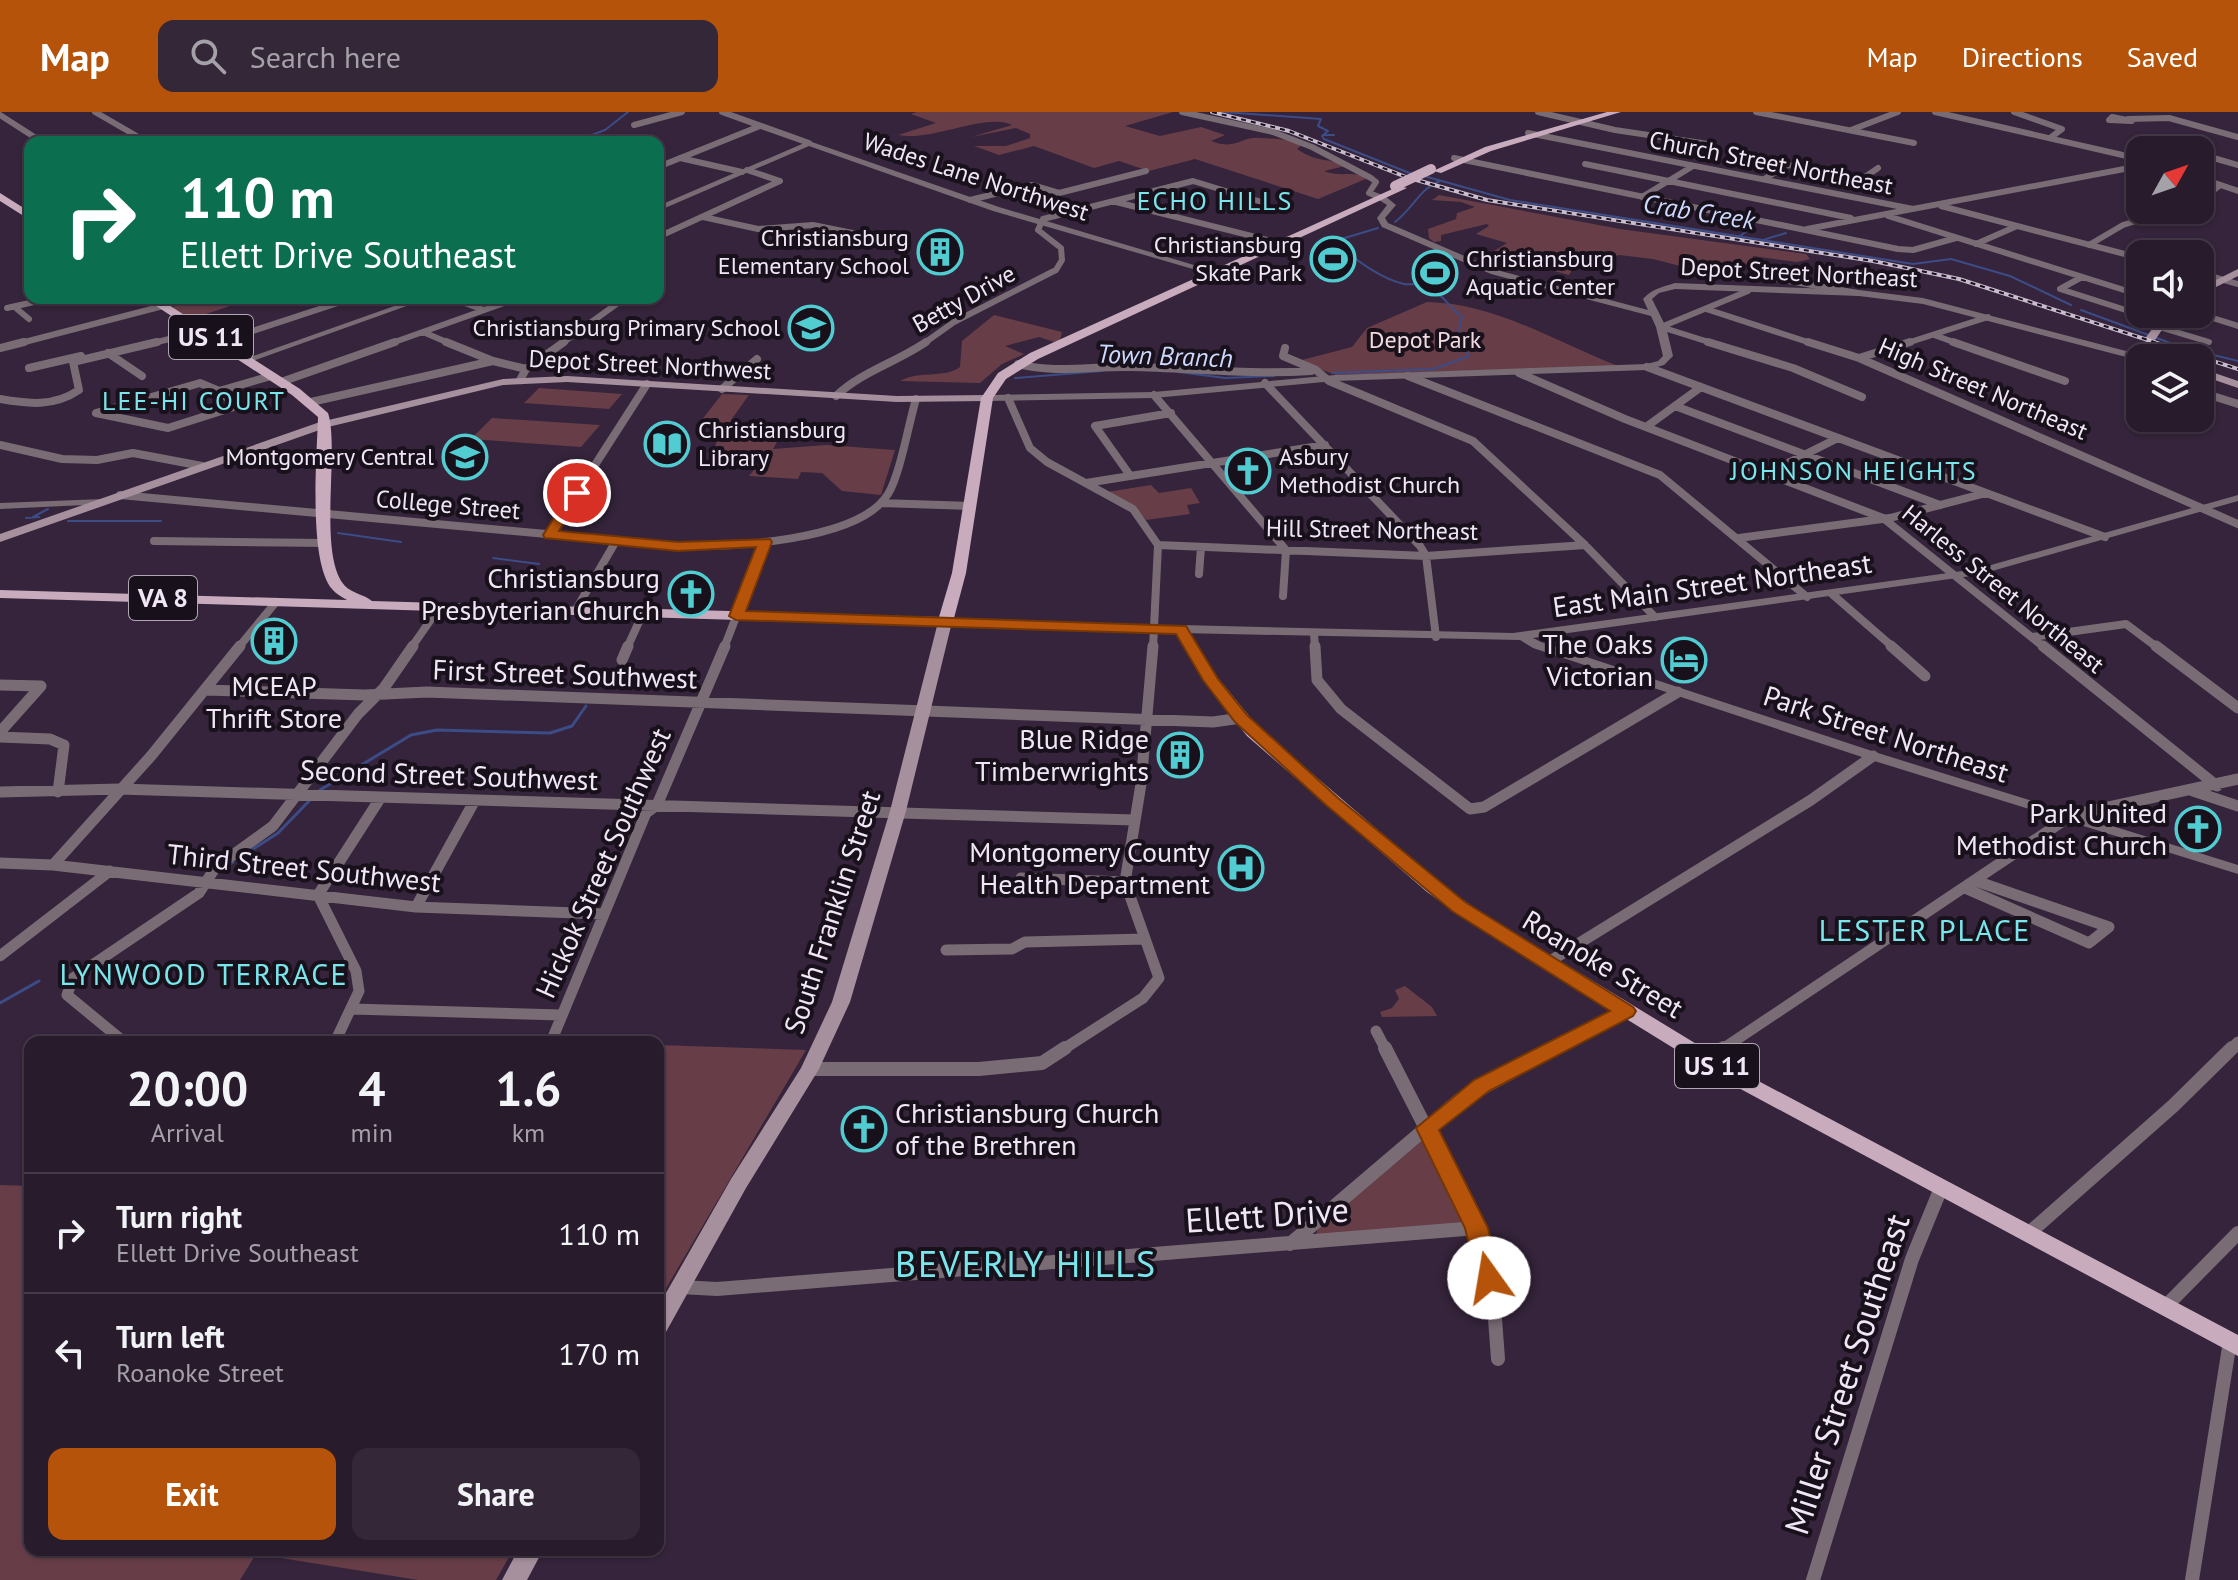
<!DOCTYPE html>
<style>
:root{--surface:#281b2c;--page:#342838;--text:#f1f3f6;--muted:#a5a1a9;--line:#443948;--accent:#b45309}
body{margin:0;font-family:"PT Sans",sans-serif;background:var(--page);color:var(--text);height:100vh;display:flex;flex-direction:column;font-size:30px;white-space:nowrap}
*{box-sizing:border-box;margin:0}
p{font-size:26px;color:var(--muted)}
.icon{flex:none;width:44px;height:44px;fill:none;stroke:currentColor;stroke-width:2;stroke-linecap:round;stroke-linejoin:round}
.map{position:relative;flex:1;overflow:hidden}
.details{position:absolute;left:24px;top:924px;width:640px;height:520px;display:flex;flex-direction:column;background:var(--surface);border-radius:16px;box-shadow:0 2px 6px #0004,0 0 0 2px var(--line)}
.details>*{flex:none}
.guide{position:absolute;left:24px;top:24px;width:640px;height:168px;border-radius:16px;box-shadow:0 2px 6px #0004,0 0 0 2px var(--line);background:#0b6e4f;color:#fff;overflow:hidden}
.needle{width:52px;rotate:50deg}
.fabs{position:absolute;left:2126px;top:24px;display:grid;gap:16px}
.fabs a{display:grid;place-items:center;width:88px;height:88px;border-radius:16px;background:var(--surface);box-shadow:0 2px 6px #0004,0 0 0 2px var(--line);font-size:40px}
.pin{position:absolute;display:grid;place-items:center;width:68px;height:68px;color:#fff;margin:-34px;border:4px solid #fff;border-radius:50%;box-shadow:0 2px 8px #0007}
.me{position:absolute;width:88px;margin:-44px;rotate:347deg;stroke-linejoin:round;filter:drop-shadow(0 0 6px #0008)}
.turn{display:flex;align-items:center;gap:28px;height:168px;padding:0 24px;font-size:36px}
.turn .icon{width:104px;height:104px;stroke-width:2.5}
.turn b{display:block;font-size:56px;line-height:68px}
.eta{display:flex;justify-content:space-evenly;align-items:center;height:136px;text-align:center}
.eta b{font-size:48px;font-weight:800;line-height:56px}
.button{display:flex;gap:16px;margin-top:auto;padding:16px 24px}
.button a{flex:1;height:92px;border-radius:16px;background:var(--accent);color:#fff;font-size:32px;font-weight:800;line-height:92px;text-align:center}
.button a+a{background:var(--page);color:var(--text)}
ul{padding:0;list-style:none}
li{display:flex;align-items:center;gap:24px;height:120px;padding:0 24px;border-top:2px solid var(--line)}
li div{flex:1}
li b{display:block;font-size:30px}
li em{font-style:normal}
header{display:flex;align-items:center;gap:48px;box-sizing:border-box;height:112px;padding:0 40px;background:var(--accent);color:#fff}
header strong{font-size:38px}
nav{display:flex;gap:44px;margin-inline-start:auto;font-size:28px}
.search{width:560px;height:72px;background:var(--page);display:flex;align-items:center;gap:20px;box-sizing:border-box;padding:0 28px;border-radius:16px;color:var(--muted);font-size:30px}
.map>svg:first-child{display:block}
</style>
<header>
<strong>Map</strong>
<div class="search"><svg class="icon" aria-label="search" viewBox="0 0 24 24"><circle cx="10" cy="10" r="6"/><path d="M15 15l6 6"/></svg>Search here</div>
<nav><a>Map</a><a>Directions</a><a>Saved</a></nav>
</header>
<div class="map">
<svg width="2238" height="1468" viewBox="0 0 2238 1468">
<rect width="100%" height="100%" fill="#35243b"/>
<path fill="#673e48" d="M917,0H1173L1125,14L1160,24L1201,15L1225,23L1211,29C1237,39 1241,24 1260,26C1275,27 1288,27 1303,32L1297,37C1319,52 1328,45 1345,54L1324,59C1340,66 1353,58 1368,66L1318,87L1195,47L1149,59L1119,49L1094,56L1034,34L999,43L974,34H1006L1030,26V22L1016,16L971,25L1012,13C987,0 931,30 898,23L936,11L911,2Z
M1439,83L1620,117L1806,142L1810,147L1797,150L1753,144L1752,151L1736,155L1739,159L1719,164L1653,147L1619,143L1602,148L1577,146L1563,153L1572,158L1569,163L1508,147L1511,144L1494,139L1507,131L1476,122L1489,114L1487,112L1441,123V129L1434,130L1429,126L1428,117L1456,107L1457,101L1475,95L1461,90L1432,88Z
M203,186H254L191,207L172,195Z
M1427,190C1495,191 1556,230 1618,254L1336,263L1298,249L1352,235L1367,216Z
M994,203L1062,220L1060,228L1054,230L1039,225L1005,234L1024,242L1002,252L980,271L900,269C919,258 944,267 960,255L962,229Z
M539,276L622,282L609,297L524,291Z
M722,282L749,283L731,308L729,325L778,328L773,337L826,333L895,338L881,383L842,379L822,361L801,360L798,367L749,364L761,349L708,343L715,338L717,324L721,322L701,309Z
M492,306L600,313L581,335L471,327Z
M1151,373L1159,381L1191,376L1200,391L1187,393L1190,402L1146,408L1135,395L1107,380Z
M1405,874L1432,895L1437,904L1382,905L1380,900L1392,896L1399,887L1395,878Z
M658,933L806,938L658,1190Z
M1422,1029L1429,1032L1464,1111L1316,1123L1318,1116Z
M0,1073L30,1074V1438H513L496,1468H418L256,1442L240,1468H0Z"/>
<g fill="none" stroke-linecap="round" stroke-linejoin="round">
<path stroke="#3b4c86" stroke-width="2" d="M1223,0L1321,7L1318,14L1328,19L1322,24L1324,27L1412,62
M1324,23H1334
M573,30L605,18L628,0
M1424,64L1510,88L1913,152L1951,147L2010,164L2071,193
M1395,110C1413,97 1419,77 1440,69
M1739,125L1754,113
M1338,128L1378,116
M1763,128L1786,121
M2081,198L2181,235L2238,249
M1178,260L1225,266L1274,264
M1332,261L1434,257L1469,244L1458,222L1462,205C1449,195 1440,178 1423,173C1417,171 1410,173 1404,172C1379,166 1357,148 1337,133
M1015,266L1102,259
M33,405L48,397
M26,406L39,405
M68,409H161
M338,421L401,430
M493,446L539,452"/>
<path stroke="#3b4c86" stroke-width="3" d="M320,678L411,623L437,618L550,621L572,614L586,594
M241,745L278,721L311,687
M223,757L233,750
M0,891L39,869"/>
<path stroke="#7a6c75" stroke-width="6" d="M95,0L147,30
M722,0L809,31
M1182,0L1273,20L1312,35L1371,66L1376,70L1369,81L1382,86
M1538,0L1615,18L1708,32
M1756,0L1914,31
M1935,0L2140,47
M2014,0L2062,17L2050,26
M0,3L42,30
M2112,5L2132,9L2109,8Z
M2128,7L2169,6L2238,25
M634,13L682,0
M1851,18L1898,0
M1528,21L1913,97
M2178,36L2186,38
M2200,42L2238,53
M680,46L742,60
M1454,46L1898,137L1913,138L1956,126
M1585,52L1851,106
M658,55L760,14
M747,58L780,69
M2200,66L2238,79
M1764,67L1788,53L1855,66L1865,65L1878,56
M1642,85L1693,54
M970,88L1032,73L1059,81L1146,59
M2200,89L2219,74
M1116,90L1284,132
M1941,94L2140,146
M1888,104L2140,183
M703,105L758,117L813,113L877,126
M1807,117L2140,54
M658,125L780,69
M1976,132L2017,114
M2089,133L2123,113L2172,98
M2200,161L2238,172
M1765,165L1858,181
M2082,165L2060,177L2160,209
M451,186L484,198
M601,186L622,188
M7,196L52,186
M17,197L29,207
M1706,197L1814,232
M2200,202L2238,214
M2156,214L2209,230
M1661,215L1715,232
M1661,215L1748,179
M423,220L451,232
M1934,223L1959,232
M219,230L353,186
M17,232L163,194
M149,232L202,219
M389,232L518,186
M561,232L622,188
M923,232L954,210L1056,158L1062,148L1061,136L1038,118L1043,107L1193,69L1265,91
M1904,232L1988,205"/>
<path stroke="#7a6c75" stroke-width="8" d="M446,230L493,249L526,257
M1708,230L1793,256L1862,285
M1808,230L1859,246L2238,412
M1953,230L2065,269
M0,236L24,230
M1285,236L1283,244L1316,258L1329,269L1473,329L1585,433L1655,505
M108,241L142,264
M1859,246L1910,230
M1018,252C1055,262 1092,254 1130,255C1190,256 1250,263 1311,259
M1647,255L2105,425
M29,256L81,244
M1519,261L1625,307L1883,406L2045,536
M1408,264L1660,363L1807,485
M520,268L526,257L564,230
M281,270L395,230
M200,271L219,279L237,294L168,316L96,301Z
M1265,271L1420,434L1426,444L1436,525
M722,277L757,247
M219,279L271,264
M2200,280L2238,292
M1154,283L1286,438L1283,484
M836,284C861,260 897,250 926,230
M1008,286L1030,336L1047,350L1133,397L1158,433L1153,536
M0,287C28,292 54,295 79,278L73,250L157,230
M311,290L493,249
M1675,294L1940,393
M1646,315L1701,275
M0,333L62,347L97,348L133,341L202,354
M1770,360L1838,326
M1129,362L1095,314L1171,301
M1086,371L1325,333
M120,383L678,434C728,435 859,430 888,382C900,363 909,310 916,287
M881,391L971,394
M550,423L647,272
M1739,426L1890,406L1986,381
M154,429L327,431
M1158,433L1426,444L1585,433
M1199,462L1201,435
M1832,482L1894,536
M575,499L616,429
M1314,521L1315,536
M2032,525L2126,512L2158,536
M238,536L276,490
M411,536L439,496
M627,536L643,501
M724,536L765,430"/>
<path stroke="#7a6c75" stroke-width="11" d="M1315,534L1317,568L1341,597L1470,697L1484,695L1678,580
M1891,534L1925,564
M2043,534L2217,674
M2156,534L2238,596
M622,548L628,534
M0,573L41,574
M205,578L365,583L427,580L1213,610L1241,606
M0,620L41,574
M0,625L50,627L64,633L58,680
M2193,679L2238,694
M0,680L119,677L1134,708
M0,751L53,753L416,795L604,802
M53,753L151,644L240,534
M1021,766L1125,770
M1965,776L2089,831L2109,815L1976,769
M416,795L475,688
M946,838L1012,837L1025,830L1144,827
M0,844L110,759
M1547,851L1811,688L1873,644
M352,897L561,903
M1376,919L1386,938
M124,930L67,883L73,866L199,781L215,756L273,714L358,602L384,576L413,534
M335,930L359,879L356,859L318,783L381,685
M551,930L646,701L657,693L725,534
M1062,938L1143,886L1159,866L1125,770L1141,672L1153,534
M1553,938L1626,899
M1721,938L2072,703L2238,667
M2230,938L2238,930"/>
<path stroke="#7a6c75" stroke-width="14" d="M1385,936L1477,1116L1494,1193L1498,1247
M1707,948L1724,936
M810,957H979L1042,951L1065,936
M2028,1122L2173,994L2232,936
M1290,1132L1458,989L1556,936
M680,1175L717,1177L1477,1116
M2165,1195L2238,1121
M1813,1468L1912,1147L1941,1076
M2192,1468L2230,1229"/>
<path fill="#7a6c75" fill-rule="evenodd" d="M809,29L999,95L1224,162L1217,164L993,99L809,34L658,99V94Z
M1379,84H1385L1396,93L1385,106L1388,111L1497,158L1648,198L1643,187C1652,177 1662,175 1675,171L1859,178L1923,186L2126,239L2163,242L2168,245H2126L1923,192L1859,184L1675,177L1659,181L1652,187L1666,215L1673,244L1664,253L1647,258L1335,269L1154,286L987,289L982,286L987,283L1154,280L1335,263L1647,252L1658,249L1663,244L1656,215L1651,204L1491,162L1382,115L1377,106L1387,93L1379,88Z
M417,186H429L250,250L242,248Z
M2238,383V389L1978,463L1533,526L1541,530L1878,641L2238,753V762L1868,647L1533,536L1520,528L1181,521L1175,517L1181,513L1513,521L1977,457Z
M103,387L107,388V392L0,397V391Z"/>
<path fill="#a6909e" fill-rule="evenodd" d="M2238,157V164L2200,183V176Z
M2163,202H2173L2155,228L2171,246H2160L2144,228Z
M2200,256L2238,269V276L2200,263Z
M567,264L897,284L987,283L993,286L987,289L897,290L567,270L503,273L328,315L0,430V422L320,310L503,267Z
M945,506L952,510L906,699L850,890L819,957L746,1076L666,1220L658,1222V1195L731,1067L801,956L832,890L890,699L938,510Z
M518,1438H543L527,1468H502Z"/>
<path fill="#c8acbe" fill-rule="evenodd" d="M1607,0H1621L1491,39L1441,61L1433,59L1485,35Z
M1399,74L1407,76L1038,247L1006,267L993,286L966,461L954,506L1186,514L1218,566L1259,616L1441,772L1483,802L1749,964L2238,1223V1244L1735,974L1469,810L1427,780L1247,624L1205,571L1176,521L0,486V478L347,488C342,485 336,482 332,477C308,449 317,343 318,305L292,283L144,186H158L300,277L328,301C340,338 317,444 345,474C352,481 365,483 372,489L939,505L952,461L981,286L998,261L1030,241Z
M0,81L30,100V108L0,89Z"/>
<g stroke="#c8bcce" stroke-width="4">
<path id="rail" d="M1212,0L1289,19L1406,65L1487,88L1873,149L1959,167L2238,257"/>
</g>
<use href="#rail" stroke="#18111b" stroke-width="2" stroke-dasharray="5" stroke-linecap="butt"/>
<path stroke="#c8acbe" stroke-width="10" d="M1395,74L1431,57"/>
</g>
<path fill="#b45309" stroke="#753606" stroke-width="2" d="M577,376L583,381L559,419L678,430L770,427L772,430L746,499L1186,514L1218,567L1247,603L1338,686L1465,790L1633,895L1636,899L1633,904L1489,979L1439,1018L1488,1116L1500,1166L1497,1172H1480L1477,1166L1465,1116L1416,1016L1474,968L1610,899L1452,799L1326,693L1235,610L1203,568L1176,522L736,508L729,504L756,435L678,439L545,426L543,423L570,381Z"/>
<defs>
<g id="building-ring" transform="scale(2.3)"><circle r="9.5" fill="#18111b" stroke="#51ccd1" stroke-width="1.5"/><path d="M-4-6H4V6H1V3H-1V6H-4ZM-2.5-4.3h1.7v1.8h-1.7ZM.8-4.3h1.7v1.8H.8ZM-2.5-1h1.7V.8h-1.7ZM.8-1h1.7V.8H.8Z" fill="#51ccd1"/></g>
<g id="stadium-ring" transform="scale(2.3)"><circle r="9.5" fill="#18111b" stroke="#51ccd1" stroke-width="1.5"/><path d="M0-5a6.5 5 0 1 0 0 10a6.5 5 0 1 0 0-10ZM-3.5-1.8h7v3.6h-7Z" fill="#51ccd1"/></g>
<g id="school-ring" transform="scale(2.3)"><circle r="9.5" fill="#18111b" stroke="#51ccd1" stroke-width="1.5"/><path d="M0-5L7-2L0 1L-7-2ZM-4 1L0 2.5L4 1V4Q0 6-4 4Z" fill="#51ccd1"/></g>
<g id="library-ring" transform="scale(2.3)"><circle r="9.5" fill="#18111b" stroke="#51ccd1" stroke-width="1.5"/><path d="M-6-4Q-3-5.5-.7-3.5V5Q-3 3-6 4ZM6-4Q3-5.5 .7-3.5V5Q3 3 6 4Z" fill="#51ccd1"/></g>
<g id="church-ring" transform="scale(2.3)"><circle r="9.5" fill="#18111b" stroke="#51ccd1" stroke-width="1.5"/><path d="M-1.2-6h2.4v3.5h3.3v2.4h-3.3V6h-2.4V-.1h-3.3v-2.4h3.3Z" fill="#51ccd1"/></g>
<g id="hotel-ring" transform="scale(2.3)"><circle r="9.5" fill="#18111b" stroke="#51ccd1" stroke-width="1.5"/><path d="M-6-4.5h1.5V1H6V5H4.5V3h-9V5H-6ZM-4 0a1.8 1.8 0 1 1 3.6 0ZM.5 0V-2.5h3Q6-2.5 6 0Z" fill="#51ccd1"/></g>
<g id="hospital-ring" transform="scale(2.3)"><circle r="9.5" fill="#18111b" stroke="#51ccd1" stroke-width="1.5"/><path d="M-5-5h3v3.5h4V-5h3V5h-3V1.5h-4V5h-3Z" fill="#51ccd1"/></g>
</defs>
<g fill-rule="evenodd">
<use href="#building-ring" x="940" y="140"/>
<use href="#stadium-ring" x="1333" y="147"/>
<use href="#stadium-ring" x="1435" y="161"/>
<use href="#school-ring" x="811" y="216"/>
<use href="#library-ring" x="667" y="332"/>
<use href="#school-ring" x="465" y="345"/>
<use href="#church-ring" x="1248" y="359"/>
<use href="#church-ring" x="691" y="482"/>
<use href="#building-ring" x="274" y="529"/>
<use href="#hotel-ring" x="1684" y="548"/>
<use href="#building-ring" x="1180" y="643"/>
<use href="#church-ring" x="2198" y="717"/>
<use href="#hospital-ring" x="1241" y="756"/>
<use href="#church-ring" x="864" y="1017"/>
</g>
<g text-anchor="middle" stroke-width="8" stroke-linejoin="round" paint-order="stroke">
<g font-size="24" fill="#f1e6f6" stroke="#18111b">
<text transform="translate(1771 51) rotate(11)" y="8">Church Street Northeast</text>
<text transform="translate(976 65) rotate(18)" y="8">Wades Lane Northwest</text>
<text transform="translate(1799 161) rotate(3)" y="8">Depot Street Northeast</text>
<text transform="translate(964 187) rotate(-29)" y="8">Betty Drive</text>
<text transform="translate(650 253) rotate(3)" y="8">Depot Street Northwest</text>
<text transform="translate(1983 277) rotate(23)" y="8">High Street Northeast</text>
<text transform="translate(448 393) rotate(5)" y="8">College Street</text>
<text transform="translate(1372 418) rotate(1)" y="8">Hill Street Northeast</text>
<text transform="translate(2003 477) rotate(39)" y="8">Harless Street Northeast</text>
</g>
<g font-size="24" fill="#f1e6f6" stroke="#18111b" text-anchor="end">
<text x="909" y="134">Christiansburg<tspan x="909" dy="28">Elementary School</tspan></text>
<text x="1302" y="141">Christiansburg<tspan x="1302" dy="28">Skate Park</tspan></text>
<text x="1466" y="155" text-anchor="start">Christiansburg<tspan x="1466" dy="28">Aquatic Center</tspan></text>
<text x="780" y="224">Christiansburg Primary School</text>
<text x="698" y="326" text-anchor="start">Christiansburg<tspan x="698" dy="28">Library</tspan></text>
<text x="434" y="353">Montgomery Central</text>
<text x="1279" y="353" text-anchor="start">Asbury<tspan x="1279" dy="28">Methodist Church</tspan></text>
</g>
<g font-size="24" fill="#f1dbdf" stroke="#18111b">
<text x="1425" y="236">Depot Park</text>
</g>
<g font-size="26" letter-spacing="2" fill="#7ae6eb" stroke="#18111b">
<text x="1215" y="98">ECHO HILLS</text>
<text x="194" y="298">LEE-HI COURT</text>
<text x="1854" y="368">JOHNSON HEIGHTS</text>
</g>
<g font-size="26" font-style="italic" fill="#cdd9fd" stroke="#18111b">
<text transform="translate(1699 100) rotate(9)" y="9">Crab Creek</text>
<text transform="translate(1165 244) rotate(2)" y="9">Town Branch</text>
</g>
<g fill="#18111b" stroke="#b0a6b4" stroke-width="2">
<rect x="169" y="203" width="84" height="44" rx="6"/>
<rect x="129" y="464" width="68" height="44" rx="6"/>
<rect x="1675" y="932" width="84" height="44" rx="6"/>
</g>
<g font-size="26" font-weight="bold" fill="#f1e6f6">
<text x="211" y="234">US 11</text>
<text x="163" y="495">VA 8</text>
<text x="1717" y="963">US 11</text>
</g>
<g font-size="28" fill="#f1e6f6" stroke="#18111b" text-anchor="end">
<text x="660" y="476">Christiansburg<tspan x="660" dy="32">Presbyterian Church</tspan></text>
<text x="1653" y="542">The Oaks<tspan x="1653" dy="32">Victorian</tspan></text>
<text x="274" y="584" text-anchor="middle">MCEAP<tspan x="274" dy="32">Thrift Store</tspan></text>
<text x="1149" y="637">Blue Ridge<tspan x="1149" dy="32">Timberwrights</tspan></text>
<text x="2167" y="711">Park United<tspan x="2167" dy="32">Methodist Church</tspan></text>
<text x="1210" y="750">Montgomery County<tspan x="1210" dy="32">Health Department</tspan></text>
<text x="895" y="1011" text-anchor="start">Christiansburg Church<tspan x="895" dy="32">of the Brethren</tspan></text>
</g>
<g font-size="28" fill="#f1e6f6" stroke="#18111b">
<text transform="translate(1712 473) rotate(-8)" y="10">East Main Street Northeast</text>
<text transform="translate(565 562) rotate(2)" y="10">First Street Southwest</text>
<text transform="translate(1886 622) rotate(18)" y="10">Park Street Northeast</text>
<text transform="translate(449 663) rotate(2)" y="10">Second Street Southwest</text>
<text transform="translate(603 751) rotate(-66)" y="10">Hickok Street Southwest</text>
<text transform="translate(304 756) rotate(6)" y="10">Third Street Southwest</text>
<text transform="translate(832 800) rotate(-72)" y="10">South Franklin Street</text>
<text transform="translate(1603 852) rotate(31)" y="10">Roanoke Street</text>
</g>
<g font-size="30" letter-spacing="2" fill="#7ae6eb" stroke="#18111b">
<text x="1925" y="829">LESTER PLACE</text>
<text x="204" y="873">LYNWOOD TERRACE</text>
</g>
<g font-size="34" fill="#f1e6f6" stroke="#18111b">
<text transform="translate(1267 1103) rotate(-4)" y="12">Ellett Drive</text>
<text transform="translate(1847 1262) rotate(-72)" y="12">Miller Street Southeast</text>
</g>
<g font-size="36" letter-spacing="2" fill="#7ae6eb" stroke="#18111b">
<text x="1026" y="1165">BEVERLY HILLS</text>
</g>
</g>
</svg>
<div class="fabs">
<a><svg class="needle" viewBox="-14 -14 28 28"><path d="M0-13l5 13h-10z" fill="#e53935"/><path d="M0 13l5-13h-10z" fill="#a5a1a9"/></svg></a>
<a><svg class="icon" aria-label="sound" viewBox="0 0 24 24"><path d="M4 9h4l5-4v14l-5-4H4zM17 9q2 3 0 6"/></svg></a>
<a><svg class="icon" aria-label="layers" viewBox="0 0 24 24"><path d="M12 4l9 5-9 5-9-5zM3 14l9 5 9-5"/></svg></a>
</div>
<div class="pin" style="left:577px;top:381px;background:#d93025"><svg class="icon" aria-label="arrive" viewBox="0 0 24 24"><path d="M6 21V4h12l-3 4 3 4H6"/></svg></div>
<svg class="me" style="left:1489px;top:1166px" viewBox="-20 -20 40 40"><circle r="19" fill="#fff"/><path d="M0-13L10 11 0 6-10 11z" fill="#b45309"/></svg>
<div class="guide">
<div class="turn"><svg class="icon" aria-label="right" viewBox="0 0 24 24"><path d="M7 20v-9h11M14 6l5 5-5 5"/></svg><div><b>110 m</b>Ellett Drive Southeast</div></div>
</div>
<section class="details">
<div class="eta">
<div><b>20:00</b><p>Arrival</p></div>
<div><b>4</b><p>min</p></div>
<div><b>1.6</b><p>km</p></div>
</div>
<ul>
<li><svg class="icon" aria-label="right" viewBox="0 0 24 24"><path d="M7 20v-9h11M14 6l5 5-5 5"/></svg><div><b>Turn right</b><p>Ellett Drive Southeast</p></div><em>110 m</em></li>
<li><svg class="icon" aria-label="left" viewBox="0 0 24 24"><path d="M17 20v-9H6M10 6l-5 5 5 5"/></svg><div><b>Turn left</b><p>Roanoke Street</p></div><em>170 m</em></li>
</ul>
<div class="button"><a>Exit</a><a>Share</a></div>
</section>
</div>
